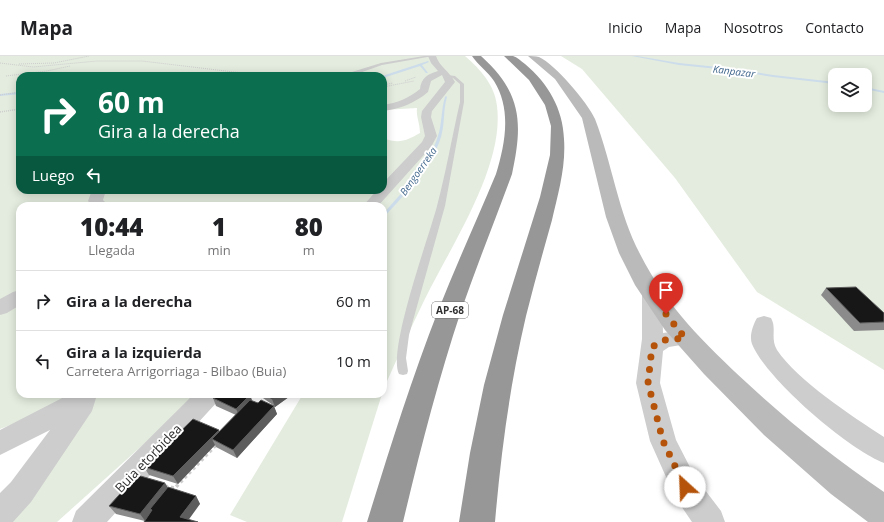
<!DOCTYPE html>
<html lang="es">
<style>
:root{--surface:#fff;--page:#f2f2f2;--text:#202124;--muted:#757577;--line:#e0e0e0}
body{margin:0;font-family:"Open Sans",sans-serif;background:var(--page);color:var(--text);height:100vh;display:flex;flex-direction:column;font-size:15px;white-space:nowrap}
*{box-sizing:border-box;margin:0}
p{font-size:13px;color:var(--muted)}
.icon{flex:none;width:22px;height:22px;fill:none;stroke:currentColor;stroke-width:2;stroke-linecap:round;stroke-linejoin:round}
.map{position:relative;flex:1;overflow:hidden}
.sheet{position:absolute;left:16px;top:146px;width:371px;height:196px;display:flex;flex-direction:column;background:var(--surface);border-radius:12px;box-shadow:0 2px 10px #0003}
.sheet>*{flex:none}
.banner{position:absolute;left:16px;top:16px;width:371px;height:122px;border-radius:12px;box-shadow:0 2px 10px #0003;background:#0b6e4f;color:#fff;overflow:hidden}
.controls{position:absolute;left:828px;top:12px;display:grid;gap:8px}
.controls a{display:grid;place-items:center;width:44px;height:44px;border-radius:8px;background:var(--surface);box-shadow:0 2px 10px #0003;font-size:20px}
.pin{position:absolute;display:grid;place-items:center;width:34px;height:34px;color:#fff;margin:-41px -17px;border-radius:50% 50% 50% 0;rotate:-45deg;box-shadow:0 0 4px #0007}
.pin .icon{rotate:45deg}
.me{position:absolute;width:44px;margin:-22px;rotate:335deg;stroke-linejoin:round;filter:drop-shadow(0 0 3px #0008)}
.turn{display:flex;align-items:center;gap:14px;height:84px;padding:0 16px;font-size:18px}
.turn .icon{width:52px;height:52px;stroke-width:2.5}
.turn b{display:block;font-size:28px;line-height:34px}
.then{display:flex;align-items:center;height:38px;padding:0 16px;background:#0003;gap:8px;font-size:15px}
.eta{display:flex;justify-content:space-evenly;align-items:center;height:68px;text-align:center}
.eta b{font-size:24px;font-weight:800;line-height:28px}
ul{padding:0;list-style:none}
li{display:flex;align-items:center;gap:12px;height:60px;padding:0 16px;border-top:1px solid var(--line)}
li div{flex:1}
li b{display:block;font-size:15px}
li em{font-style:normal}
header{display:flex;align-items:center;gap:24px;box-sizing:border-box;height:56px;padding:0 20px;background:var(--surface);border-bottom:1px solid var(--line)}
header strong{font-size:19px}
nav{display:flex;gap:22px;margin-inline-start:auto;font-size:14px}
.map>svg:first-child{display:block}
</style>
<header>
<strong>Mapa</strong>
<nav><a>Inicio</a><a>Mapa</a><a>Nosotros</a><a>Contacto</a></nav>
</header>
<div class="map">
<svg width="884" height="466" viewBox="0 0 884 466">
<rect width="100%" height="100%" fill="#fff"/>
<path fill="#e4ecdf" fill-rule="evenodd" d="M0,0H465C480,13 495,29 497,50C505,112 448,194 422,249C408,277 396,306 383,334V150H20V338H90L0,373V261L1,247L0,248ZM20,20H383V54L417,52C416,61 420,67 420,77C406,85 399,88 383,82V88L387,92L383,94V134H20Z
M561,0H884V314L757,236L675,122L582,13ZM835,19H865V49H835Z
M95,338H196L184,352L57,466H0V464Z
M303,338H382L342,466H247L230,459Z"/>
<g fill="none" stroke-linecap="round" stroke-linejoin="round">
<path fill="#ccdcea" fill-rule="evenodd" d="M632,0H637L679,7L737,13L773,19L835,26V28L773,21L737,15L679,9Z
M428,5L429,6L422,9L428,17H426L420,10L383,22V20L388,18Z
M865,31L884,35V37L865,33Z
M20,36V38L0,40V38Z
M446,40L447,41C443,54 445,68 441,81C432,111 405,138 384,161H383V158C403,135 429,110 438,80C442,68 441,54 445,41Z"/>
<path stroke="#cdcdcd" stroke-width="1" stroke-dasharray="1 1" stroke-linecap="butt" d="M0,7L33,11L97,5H142L234,16L293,20
M19,8L54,7L89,0
M6,20L47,15L70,10
M405,25L416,21
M383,29L393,27
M383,31L414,25
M0,39L20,36"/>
<path stroke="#cdcdcd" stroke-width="1.5" stroke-dasharray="1 1" stroke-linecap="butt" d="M0,56L20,53"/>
<path stroke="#cdcdcd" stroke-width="3.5" stroke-dasharray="3 3" stroke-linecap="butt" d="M165,430L174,432
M172,435L217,388"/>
<path fill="#cdcdcd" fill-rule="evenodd" d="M424,0H433L382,9L351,20H339L381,7Z
M447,19L455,20L464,28V46L445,150L409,279L406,302L408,315L407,318L403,319L399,318C387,295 429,181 437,150C446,116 452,81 460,46V28L453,22L447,21Z"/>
<path fill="#cdcdcd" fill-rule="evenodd" d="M428,0H436C439,10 450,16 455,26L432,55L431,61L437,80L431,91L378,150H363L377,134H383V127L422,86L425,80L421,61L422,55L445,26L442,19L431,25L428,36C415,47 400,53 383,55V49C397,47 409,42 420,33C421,22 428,18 438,15L431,7Z
M92,134H106L103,144L109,150C101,150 93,152 88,145Z
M652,232L659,234L662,238L663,277L685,274L693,277L696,282L693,287L669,291L663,295L660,327L676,384L695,421L721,455L725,466H692L675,441L650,385L636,327L642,283V238L645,234Z
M20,234V249L7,257L0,259V243L13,236Z
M764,260L771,262C777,272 770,282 777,294C797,324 853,361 884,381V407C849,394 766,323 752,288C749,280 753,269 757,262Z
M70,338H94L96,342L92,355L31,446L13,466H0V437L11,426L50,374L0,399V374Z
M194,338H221L218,345L107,466H72L76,455Z"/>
<path fill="#bababa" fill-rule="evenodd" d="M528,0C531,0 536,0 539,1C555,8 588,47 595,63C612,107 618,156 640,198C666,250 705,288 747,327C790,367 836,403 884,436V466H868L831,438L764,379L704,318L665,274L635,229L619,197L606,161L582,62L555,23Z"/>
<path fill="#979797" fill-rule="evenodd" d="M472,0H481C522,37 523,67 512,118C495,164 477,209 461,255C438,324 420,395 403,466H367C389,395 411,324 438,255C456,209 477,164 496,118C505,88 512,54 494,25C488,16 478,9 472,0Z
M504,0C506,0 510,0 513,0C517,1 521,5 525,8C548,27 563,53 564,83C566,111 558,138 552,164C543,196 534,228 526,260C510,328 501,396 495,466H459L470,397L484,329L503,259L540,141L550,99L551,70L545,49L529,24Z"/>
</g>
<path fill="#8b8b8b" d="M826,232L884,257V274L854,275L821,239Z
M260,338H293L275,351H274L277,358L237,402L216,391L215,389L178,428L149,419L144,411L220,375L236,359L216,350L213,342L250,339L252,345L258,347L273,349L260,340Z
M165,427L167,431L196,440L200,448L145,465L116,458L109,450Z"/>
<path fill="#5d5d5d" d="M279,338H293L275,351L272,343Z
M250,339L253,347L240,361L236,353Z
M274,350L277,358L237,402L233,394Z
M219,374L222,382L212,383L215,389L178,428L173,420Z
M165,427L170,435L152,454L150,453L153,457L146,466L140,458Z
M196,440L200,448L187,466L180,461Z"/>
<path fill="#171717" stroke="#5d5d5d" d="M856,231L884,257V266L860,267L826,232Z
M217,338H247L250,339L236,353L213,342Z
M265,338H279L272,343Z
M250,344L258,347L261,344L274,350L233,394L212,383Z
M193,363L219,374L173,420L144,411Z
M137,419L165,427L140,458L109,450Z
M168,431L196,440L180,461L198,466H144L152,454L150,453Z"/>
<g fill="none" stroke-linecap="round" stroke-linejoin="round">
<path stroke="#b45309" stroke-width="7" stroke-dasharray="0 12.6" d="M666,258L685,282L665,284L652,291L648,327L663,385L685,431"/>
</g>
<g text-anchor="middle" stroke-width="4" stroke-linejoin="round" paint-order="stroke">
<g font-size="10" font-style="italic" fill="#42688e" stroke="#fff">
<text transform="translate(734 15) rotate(7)" y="4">Kanpazar</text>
<text transform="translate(418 115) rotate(-55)" y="4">Bengoerreka</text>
</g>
<rect fill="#fff" stroke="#6e6e6e" stroke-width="1" x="432" y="246" width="36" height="16" rx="3"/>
<g font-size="10" font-weight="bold" fill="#303030">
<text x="450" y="258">AP-68</text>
</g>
<g font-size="13" fill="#303030" stroke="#fff">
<text transform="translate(148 402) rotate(-46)" y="5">Buia etorbidea</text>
</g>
</g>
</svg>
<div class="controls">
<a><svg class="icon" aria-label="layers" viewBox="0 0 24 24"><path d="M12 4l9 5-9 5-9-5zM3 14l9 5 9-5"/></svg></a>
</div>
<div class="pin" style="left:666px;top:258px;background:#d93025"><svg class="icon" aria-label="arrive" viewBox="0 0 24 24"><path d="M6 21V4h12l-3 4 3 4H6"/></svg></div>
<svg class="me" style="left:685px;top:431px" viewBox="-20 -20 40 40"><circle r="19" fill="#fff"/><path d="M0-13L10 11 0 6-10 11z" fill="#b45309"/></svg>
<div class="banner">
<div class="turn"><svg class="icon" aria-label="right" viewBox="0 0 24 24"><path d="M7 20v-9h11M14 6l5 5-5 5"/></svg><div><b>60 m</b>Gira a la derecha</div></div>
<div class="then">Luego<svg class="icon" aria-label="left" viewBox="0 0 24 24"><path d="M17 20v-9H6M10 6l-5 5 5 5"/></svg></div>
</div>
<section class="sheet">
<div class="eta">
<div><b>10:44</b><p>Llegada</p></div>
<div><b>1</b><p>min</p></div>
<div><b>80</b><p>m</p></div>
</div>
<ul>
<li><svg class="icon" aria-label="right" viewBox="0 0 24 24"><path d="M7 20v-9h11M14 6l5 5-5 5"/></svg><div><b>Gira a la derecha</b></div><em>60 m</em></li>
<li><svg class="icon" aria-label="left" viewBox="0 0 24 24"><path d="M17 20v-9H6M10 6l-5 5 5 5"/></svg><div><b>Gira a la izquierda</b><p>Carretera Arrigorriaga - Bilbao (Buia)</p></div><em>10 m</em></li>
</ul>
</section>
</div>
